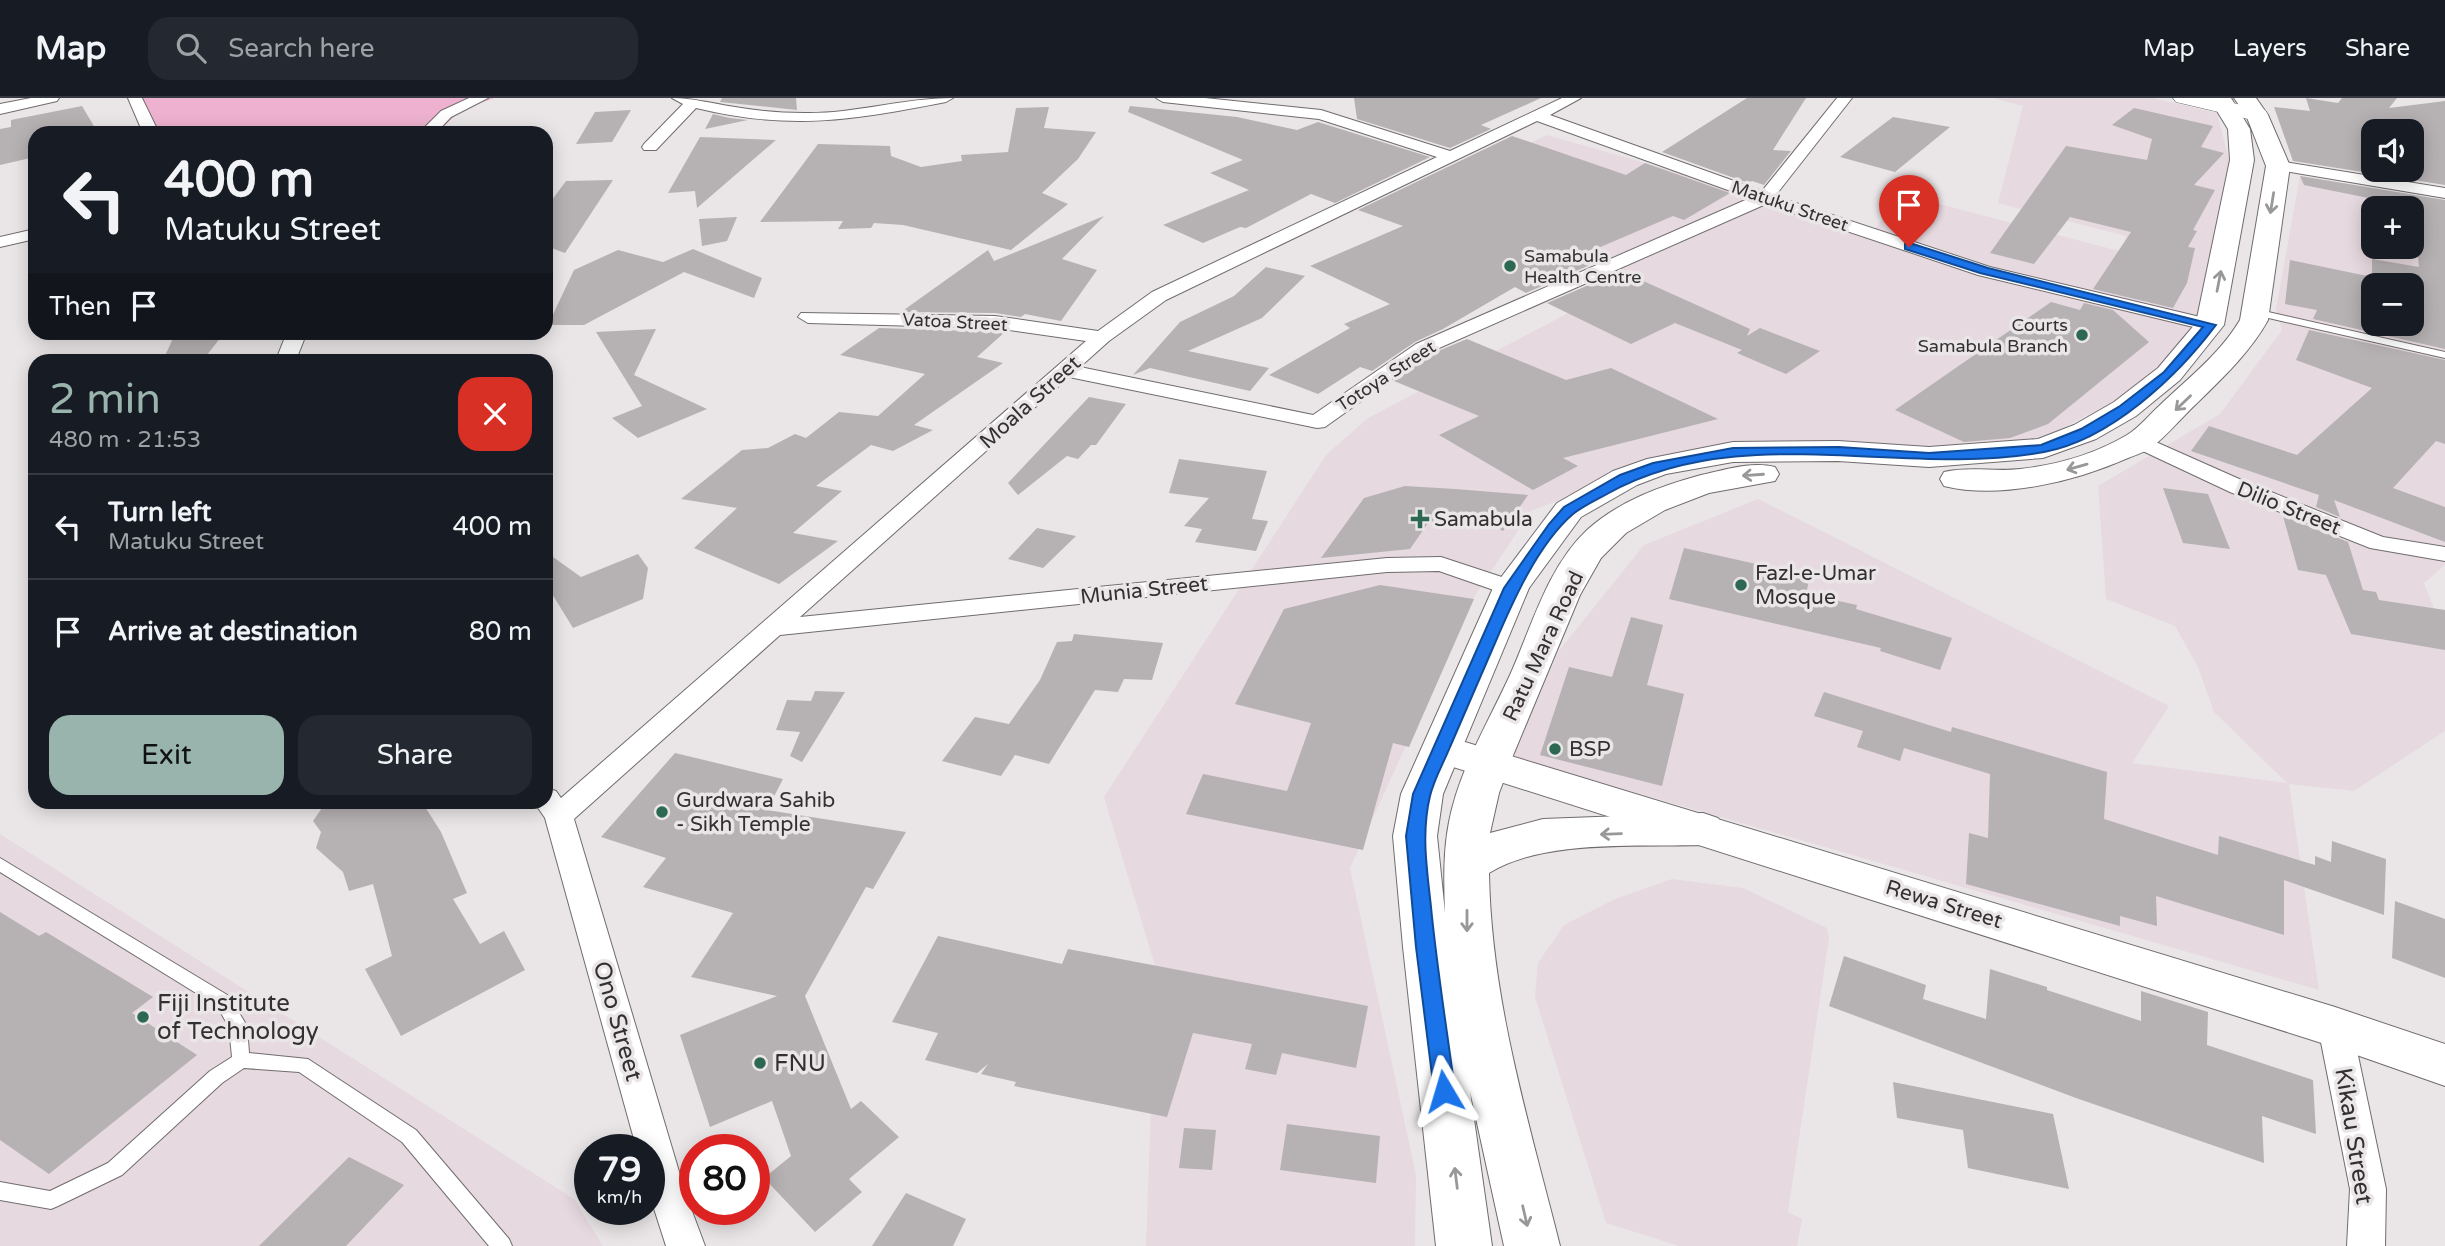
<!DOCTYPE html>
<meta charset="utf-8">
<style>
:root{--surface:#171b24;--page:#242831;--text:#f1f3f6;--muted:#9ea1a6;--line:#363941;--accent:#99b4ac}
body{margin:0;font-family:"Varela Round",sans-serif;background:var(--page);color:var(--text);height:100vh;display:flex;flex-direction:column;font-size:26px;white-space:nowrap}
*{box-sizing:border-box;margin:0}
p{font-size:23px;color:var(--muted)}
.icon{flex:none;width:38px;height:38px;fill:none;stroke:currentColor;stroke-width:2;stroke-linecap:round;stroke-linejoin:round}
.map{position:relative;flex:1;overflow:hidden}
.drawer{position:absolute;left:28px;top:256px;width:525px;height:455px;display:flex;flex-direction:column;background:var(--surface);border-radius:21px;box-shadow:0 4px 18px #0003}
.drawer>*{flex:none}
.guide{position:absolute;left:28px;top:28px;width:525px;height:214px;border-radius:21px;box-shadow:0 4px 18px #0003;background:#171b24;color:var(--text);overflow:hidden}
.controls{position:absolute;left:2361px;top:21px;display:grid;gap:14px}
.controls a{display:grid;place-items:center;width:63px;height:63px;border-radius:14px;background:var(--surface);box-shadow:0 4px 18px #0003;font-size:35px}
.speed{position:absolute;left:574px;top:1036px;display:flex;gap:14px;font-size:35px;font-weight:700;text-align:center}
.speed>*{display:grid;place-content:center;width:91px;height:91px;border-radius:50%;background:var(--surface);box-shadow:0 4px 18px #0003;line-height:1}
.speed small{font-size:18px;font-weight:400}
.speed .limit{border:10px solid #d22;background:#fff;color:#111}
.pin{position:absolute;display:grid;place-items:center;width:60px;height:60px;color:#fff;margin:-72px -30px;border-radius:50% 50% 50% 0;rotate:-45deg;box-shadow:0 0 7px #0007}
.pin .icon{rotate:45deg}
.me{position:absolute;width:77px;margin:-38px;rotate:353deg;stroke-linejoin:round;filter:drop-shadow(0 0 5px #0008)}
.turn{display:flex;align-items:center;gap:24px;height:147px;padding:0 21px;font-size:32px}
.turn .icon{width:91px;height:91px;stroke-width:2.5}
.turn b{display:block;font-size:49px;line-height:60px}
.then{display:flex;align-items:center;height:66px;padding:0 21px;background:#0003;gap:14px;font-size:26px}
.round{display:grid;place-items:center;flex:none;width:74px;height:74px;border-radius:21px;background:var(--page)}
.head{display:flex;align-items:center;justify-content:space-between;height:119px;padding:0 21px}
h1{font-size:42px;font-weight:600;line-height:52px;color:var(--accent)}
.cta{display:flex;gap:14px;margin-top:auto;padding:14px 21px}
.cta a{flex:1;height:80px;border-radius:21px;background:var(--accent);color:#111;font-size:28px;font-weight:600;line-height:80px;text-align:center}
.cta a+a{background:var(--page);color:var(--text)}
ul{padding:0;list-style:none}
li{display:flex;align-items:center;gap:21px;height:105px;padding:0 21px;border-top:2px solid var(--line)}
li div{flex:1}
li b{display:block;font-size:26px}
li em{font-style:normal}
header{display:flex;align-items:center;gap:42px;box-sizing:border-box;height:98px;padding:0 35px;background:var(--surface);border-bottom:2px solid var(--line)}
header strong{font-size:33px}
nav{display:flex;gap:38px;margin-inline-start:auto;font-size:24px}
.search{width:490px;height:63px;background:var(--page);display:flex;align-items:center;gap:18px;box-sizing:border-box;padding:0 24px;border-radius:21px;color:var(--muted);font-size:26px}
.map>svg:first-child{display:block}
</style>
<header>
<strong>Map</strong>
<div class="search"><svg class="icon" aria-label="search" viewBox="0 0 24 24"><circle cx="10" cy="10" r="6"/><path d="M15 15l6 6"/></svg>Search here</div>
<nav><a>Map</a><a>Layers</a><a>Share</a></nav>
</header>
<div class="map">
<svg width="2445" height="1148" viewBox="0 0 2445 1148">
<rect width="100%" height="100%" fill="#eae6e8"/>
<path fill="#e6d9df" fill-rule="evenodd" d="M1993,0H2153L2217,15L2231,70L2204,213L2173,272L2032,346L1952,355L1791,348L1647,368L1531,413L1473,501L1350,770L1416,1077L1415,1148H1146L1156,871L1104,699L1326,357L1368,320L1635,180L1418,98L1547,37L1875,131L1901,96L2123,154L2126,138L1998,105L2023,8Z
M2300,78L2445,103V467L2424,485L2445,538V633L2354,693L2289,686L2319,892L1513,659L1558,554L1644,447L1758,401L2169,608L2132,665L2287,685L2214,614L2198,569L2175,528L2106,501L2098,388L2220,316L2282,232L2276,211ZM2373,110H2412V149H2373ZM2373,187H2412V226H2373Z
M0,736L574,1101L603,1148H0Z
M1672,781L1743,790L1827,830L1829,840L1788,1114L1802,1121L1797,1148H1679L1606,1125L1535,899L1538,865L1564,827L1615,801Z"/>
<path fill="#eeb2d0" d="M132,0H494L461,12L437,35H151Z"/>
<path fill="#b6b1b3" fill-rule="evenodd" d="M722,0H796L797,12L720,4Z
M1354,0H1541L1481,27L1491,31L1450,50L1357,21Z
M1747,0H1806L1773,52L1791,53L1764,87L1752,83L1748,85L1662,54Z
M2306,0L2338,5L2342,0H2397L2389,10L2445,3V87L2293,63L2274,9L2310,13ZM2373,33H2412V72H2373Z
M82,8L98,35H35V59L0,67V31L11,29V22Z
M1130,8L1237,19L1297,32L1318,24L1430,59L1335,105L1311,96L1246,130L1240,129L1203,145L1163,127L1249,92L1210,75L1243,62L1128,14Z
M1049,9L1044,30L1096,34L1078,61L1042,95L1068,106L1011,152L903,127L874,125L871,130L838,131L843,123L760,124L818,46L890,48L891,58L921,69L962,63L961,57L1008,54L1016,10Z
M2134,10L2213,28L2201,49L2224,55L2194,87L2215,92L2193,132L2197,133L2188,149L2195,150L2187,185L2173,210L2093,191L2131,134L2070,119L2034,166L1990,155L2066,48L2147,62L2152,41L2112,27Z
M631,12L612,44L576,46L595,14Z
M713,16L730,20L748,22L705,31Z
M1893,19L1950,29L1895,74L1840,59Z
M1512,38L1626,77L1645,65L1730,95L1684,122L1673,118L1584,156L1599,163L1526,195L1515,189L1443,231L1415,244L1372,273L1360,269L1318,296L1269,277L1350,230L1344,226L1390,206L1310,168L1403,128L1358,112Z
M700,39L776,42L697,110L695,93L668,95Z
M2300,78L2445,102V251L2313,221L2317,212L2285,206L2290,162L2372,179V161L2419,169L2413,109L2304,87ZM2373,187H2412V226H2373Z
M613,82L565,155L546,148V110L566,83Z
M1104,118L1062,161L1097,172L1061,223L1025,216L1021,219L995,215L901,214L988,152L994,163Z
M737,119L727,143L702,148L699,121Z
M693,151L762,180L754,200L684,174L584,227H548L574,172L618,152L663,164Z
M1266,169L1305,178L1262,220L1188,253L1269,270L1250,293L1150,270L1133,277L1180,224L1234,198Z
M1621,173L1750,231L1747,238L1760,230L1820,253L1786,276L1737,255L1742,252L1675,225L1631,246L1547,205Z
M2051,204L2080,212L2084,205L2113,212L2149,244L2048,326L2010,340L1964,344L1895,312Z
M879,230L1005,234L977,259L1003,265L914,327L933,332L893,353L871,347L816,388L842,393L793,435L838,443L779,486L694,450L737,410L681,401L742,352L768,350L795,336L806,340L839,314L878,318L925,276L840,257Z
M656,231L634,277L707,311L638,340L612,320L642,308L596,234Z
M2309,232L2445,262V346L2436,343L2393,390L2445,409V444L2334,402L2340,419L2316,409L2319,397L2191,353L2209,328L2297,357L2372,290L2296,262Z
M176,234H225L203,262H163Z
M1467,241L1566,282L1611,270L1718,321L1563,360L1578,368L1533,392L1439,337L1479,318L1394,283L1431,256Z
M1089,299L1126,306L1096,347H1091L1078,361L1067,358L1018,397L1008,385Z
M1179,361L1267,373L1252,421L1268,423L1256,453L1195,444L1202,431L1184,428L1209,400L1169,395Z
M1405,388L1455,391L1528,397L1503,433L1468,414L1428,425L1410,451L1321,460L1364,400Z
M2163,390L2208,396L2230,451L2183,445Z
M2283,418L2348,444L2363,492L2376,494L2379,502L2445,512V552L2351,536L2326,477L2298,472Z
M1037,430L1076,438L1043,470L1008,461Z
M1684,450L1810,478L1806,496L1857,507L1856,511L1952,540L1940,572L1880,553L1881,550L1669,501Z
M546,454L581,479L638,456L648,470L643,501L573,530L546,486Z
M1380,487L1474,501L1409,649L1393,645L1363,752L1186,716L1203,676L1287,693L1311,625L1235,606L1284,511Z
M1631,519L1663,527L1647,587L1684,596L1662,688L1540,657L1569,569L1612,579Z
M1074,536L1163,545L1152,582L1124,581L1118,594L1095,592L1049,666L1015,657L1001,678L942,663L975,619L1009,626L1040,582L1057,544L1072,543Z
M815,593L845,594L802,664L790,658L800,634L776,632L787,602L811,603Z
M1824,594L1951,634L1952,629L2107,674L2104,721L2218,757L2219,738L2315,767V758L2331,764L2332,743L2386,761L2384,817L2284,782V837L2156,798L2157,828L2120,818V828L1966,786L1969,735L1988,740L1990,676L1904,650L1900,663L1857,649L1863,633L1814,618Z
M675,655L783,681L767,712L906,734L873,791L866,789L805,898L851,1011L861,1003L899,1039L849,1081L862,1094L815,1134L764,1080L791,1058L772,1003L710,1029L680,937L777,898L691,879L733,815L643,789L666,760L601,739Z
M326,704H422L441,734L467,795L453,801L480,846L504,833L525,872L401,938L365,871L392,858L373,786L349,793L343,774L316,750L321,734L313,723Z
M2395,803L2445,821V880L2392,860Z
M0,814L39,838L46,834L153,899L132,915L197,957L49,1076L0,1042Z
M938,838L1062,866L1068,851L1368,908L1356,970L1282,955L1276,977L1245,971L1252,946L1193,935L1167,1019L1014,988L1016,984L981,976L988,966L977,975L925,962L938,935L892,924Z
M1844,858L1926,887L1923,901L1986,921L1990,871L2047,889V892L2141,923V893L2208,914L2207,947L2313,982L2316,1036L2262,1018L2264,1065L2076,1000L1829,908Z
M1893,984L2053,1016L2069,1091L1968,1070L1963,1032L1897,1020Z
M1287,1026L1380,1038L1376,1085L1280,1072Z
M1184,1030L1216,1032L1212,1072L1179,1070Z
M349,1059L404,1087L346,1148H259Z
M906,1095L966,1121L953,1148H872Z"/>
<g fill="none" stroke-linecap="round" stroke-linejoin="round">
<g stroke="#706c6e" stroke-width="2">
<path id="service" d="M2255,211L2445,254V260L2251,216V212Z
M0,760L229,898L247,928L249,955L308,961L416,1032L509,1141L512,1148H489L402,1044L299,974L244,970L222,985L122,1077L58,1108L51,1111L0,1102V1084L50,1093L108,1065L210,973L232,959L229,929L217,908L0,774Z"/>
</g>
<g stroke="#706c6e" stroke-width="2">
<path id="minor" d="M31,0H59L57,3L0,16V6Z
M128,0H142L159,35H143Z
M469,0H488L451,19L436,35H419L441,13Z
M672,0C694,0 713,6 735,9C758,13 781,15 804,15C855,16 903,0 953,0L946,4C853,22 791,33 696,10L656,52H644L642,49L644,46L683,6Z
M1156,0H1205L1321,12L1450,53L1562,0H1581L1550,17L1762,93L1837,0H1852L1775,98L1990,169L2217,223L2220,227L2210,233L1978,177L1766,106L1430,254L1325,329L1317,330L1069,279L800,519L1387,460L1441,459L1520,485L1523,490L1520,495L1511,498L1439,473L1387,474L780,537L574,721L686,1097L705,1148H666L649,1095V1052H637L545,720L534,704H546V690L556,693L561,700L1086,243L995,230L808,225L798,219L801,215L995,218L1098,233L1152,194L1437,59L1319,21L1163,4ZM1537,23L1750,100L1416,246L1313,317L1080,269L1109,243L1166,202Z
M2278,63L2445,90V100L2272,71L2270,68Z
M35,131V141L0,149V139Z
M287,234H307L296,262H276Z
M2140,337L2246,384L2383,439L2445,449V463L2370,450L2230,394L2132,348L2129,343L2132,338Z
M2335,915L2347,919L2352,929L2386,1091L2385,1148H2347L2350,1091L2318,929L2323,919Z"/>
</g>
<g stroke="#706c6e" stroke-width="1">
<path id="secondary" d="M2173,0H2210L2265,12L2268,17L2265,22L2257,23L2176,4Z"/>
</g>
<g stroke="#706c6e" stroke-width="2">
<path id="primary" d="M1442,637L2335,909L2445,946V988L2331,948L1428,661L1422,651L1428,641Z"/>
</g>
<g stroke="#706c6e" stroke-width="2">
<path id="trunk" d="M2209,0H2231L2250,31L2254,62L2224,227L2180,282L2136,318L2096,341L2043,360L1929,369L1838,363L1733,364L1666,376L1637,387L1581,419L1529,490L1443,696L1437,738L1445,815C1444,785 1443,754 1449,724C1459,672 1488,625 1510,577C1532,528 1547,470 1587,432C1619,403 1661,388 1701,377C1725,372 1751,363 1775,369L1779,376L1775,383L1709,395L1665,412L1626,435L1601,460L1580,497L1514,655L1499,695L1490,735L1543,721L1703,715L1718,720L1725,731L1718,742L1703,747C1639,749 1543,741 1489,775C1491,902 1529,1025 1560,1148H1504L1470,993L1492,1148H1436L1403,849L1393,738L1401,696L1493,490L1557,405L1613,373L1647,361L1733,344L1838,343L1929,349L2038,341L2074,327L2114,304L2158,270L2196,225L2230,62L2228,31Z
M2234,0H2256L2268,17L2290,68L2268,222C2248,258 2216,286 2187,315C2176,326 2165,339 2152,349C2145,354 2136,357 2128,360C2076,383 2001,402 1944,388L1940,381L1944,374C1969,368 1995,374 2020,371C2056,367 2095,356 2127,337C2139,330 2149,317 2159,308C2187,281 2220,256 2240,222L2266,68L2246,17Z"/>
</g>
<use href="#service" fill="#fff" fill-rule="evenodd"/>
<use href="#minor" fill="#fff" fill-rule="evenodd"/>
<use href="#secondary" fill="#fff" fill-rule="evenodd"/>
<use href="#primary" fill="#fff" fill-rule="evenodd"/>
<use href="#trunk" fill="#fff" fill-rule="evenodd"/>
</g>
<defs><path id="oneway-shaft" d="M-6 0H5M1.5-3L5.5 0L1.5 3" fill="none" stroke-width="1.6" stroke-linecap="round" stroke-linejoin="round" transform="scale(1.75)"/></defs>
<g stroke="#989898">
<use href="#oneway-shaft" transform="translate(2272 105) rotate(99)"/>
<use href="#oneway-shaft" transform="translate(2219 183) rotate(-79)"/>
<use href="#oneway-shaft" transform="translate(2183 305) rotate(136)"/>
<use href="#oneway-shaft" transform="translate(2077 369) rotate(164)"/>
<use href="#oneway-shaft" transform="translate(1753 377) rotate(176)"/>
<use href="#oneway-shaft" transform="translate(1611 736) rotate(178)"/>
<use href="#oneway-shaft" transform="translate(1467 823) rotate(90)"/>
<use href="#oneway-shaft" transform="translate(1456 1080) rotate(-97)"/>
<use href="#oneway-shaft" transform="translate(1525 1118) rotate(77)"/>
</g>
<path fill="#1a73e8" stroke="#114b97" stroke-width="2" d="M1905,146H1913L1988,170L2216,227C2177,279 2110,342 2044,354C1900,380 1740,321 1607,396C1596,402 1583,408 1573,416C1538,446 1513,503 1495,545C1480,580 1465,614 1450,649C1444,664 1434,681 1430,698C1421,735 1427,772 1431,809C1437,871 1447,932 1455,993L1452,1000L1444,1002L1437,1000L1434,993L1416,849L1406,738L1413,696L1504,490L1549,426L1564,409L1620,377L1653,365L1733,350L1839,349L1929,355L2041,347L2081,331L2120,308L2164,274L2203,229L1980,175L1905,151Z"/>
<g fill="#2d6852" stroke="#eae6e8" stroke-width="2.5">
<circle cx="1510" cy="168" r="7"/>
<circle cx="2082" cy="237" r="7"/>
<path d="M1416.5 410.5h7v7h7v7h-7v7h-7v-7h-7v-7h7z"/>
<circle cx="1741" cy="487" r="7"/>
<circle cx="1555" cy="651" r="7"/>
<circle cx="662" cy="714" r="7"/>
<circle cx="143" cy="919" r="7"/>
<circle cx="760" cy="965" r="7"/>
</g>
<g text-anchor="middle" stroke-width="7" stroke-linejoin="round" paint-order="stroke">
<g font-size="18" fill="#323031" stroke="#eae6e8">
<text transform="translate(1790 108) rotate(19)" y="6">Matuku Street</text>
<text transform="translate(955 224) rotate(3)" y="6">Vatoa Street</text>
<text transform="translate(1386 278) rotate(-33)" y="6">Totoya Street</text>
</g>
<g font-size="18" fill="#323031" stroke="#eae6e8" text-anchor="start">
<text x="1524" y="164">Samabula<tspan x="1524" dy="21">Health Centre</tspan></text>
<text x="2068" y="233" text-anchor="end">Courts<tspan x="2068" dy="21">Samabula Branch</tspan></text>
</g>
<g font-size="21" fill="#323031" stroke="#eae6e8">
<text transform="translate(1030 304) rotate(-42)" y="7">Moala Street</text>
<text transform="translate(2289 410) rotate(22)" y="7">Dilio Street</text>
<text transform="translate(1144 492) rotate(-6)" y="7">Munia Street</text>
<text transform="translate(1543 548) rotate(-65)" y="7">Ratu Mara Road</text>
<text transform="translate(1944 806) rotate(17)" y="7">Rewa Street</text>
</g>
<g font-size="21" fill="#323031" stroke="#eae6e8" text-anchor="start">
<text x="1434" y="428">Samabula</text>
<text x="1755" y="482">Fazl-e-Umar<tspan x="1755" dy="24">Mosque</tspan></text>
<text x="1569" y="658">BSP</text>
<text x="676" y="709">Gurdwara Sahib<tspan x="676" dy="24">- Sikh Temple</tspan></text>
</g>
<g font-size="24" fill="#323031" stroke="#eae6e8" text-anchor="start">
<text x="157" y="913">Fiji Institute<tspan x="157" dy="28">of Technology</tspan></text>
<text x="774" y="973">FNU</text>
</g>
<g font-size="24" fill="#323031" stroke="#eae6e8">
<text transform="translate(618 923) rotate(74)" y="8">Ono Street</text>
<text transform="translate(2354 1038) rotate(81)" y="8">Kikau Street</text>
</g>
</g>
</svg>
<div class="controls">
<a><svg class="icon" aria-label="sound" viewBox="0 0 24 24"><path d="M4 9h4l5-4v14l-5-4H4zM17 9q2 3 0 6"/></svg></a>
<a>+</a>
<a>−</a>
</div>
<div class="speed"><div>79<small>km/h</small></div><div class="limit">80</div></div>
<div class="pin" style="left:1909px;top:149px;background:#d93025"><svg class="icon" aria-label="arrive" viewBox="0 0 24 24"><path d="M6 21V4h12l-3 4 3 4H6"/></svg></div>
<svg class="me" style="left:1444px;top:993px" viewBox="-20 -20 40 40"><path d="M0-17L14 15 0 8-14 15z" fill="#1a73e8" stroke="#fff" stroke-width="4"/></svg>
<div class="guide">
<div class="turn"><svg class="icon" aria-label="left" viewBox="0 0 24 24"><path d="M17 20v-9H6M10 6l-5 5 5 5"/></svg><div><b>400 m</b>Matuku Street</div></div>
<div class="then">Then<svg class="icon" aria-label="arrive" viewBox="0 0 24 24"><path d="M6 21V4h12l-3 4 3 4H6"/></svg></div>
</div>
<section class="drawer">
<div class="head"><div><h1>2 min</h1><p>480 m · 21:53</p></div><a class="round" style="background:#d93025;color:#fff"><svg class="icon" aria-label="close" viewBox="0 0 24 24"><path d="M6 6l12 12M18 6L6 18"/></svg></a></div>
<ul>
<li><svg class="icon" aria-label="left" viewBox="0 0 24 24"><path d="M17 20v-9H6M10 6l-5 5 5 5"/></svg><div><b>Turn left</b><p>Matuku Street</p></div><em>400 m</em></li>
<li><svg class="icon" aria-label="arrive" viewBox="0 0 24 24"><path d="M6 21V4h12l-3 4 3 4H6"/></svg><div><b>Arrive at destination</b></div><em>80 m</em></li>
</ul>
<div class="cta"><a>Exit</a><a>Share</a></div>
</section>
</div>
